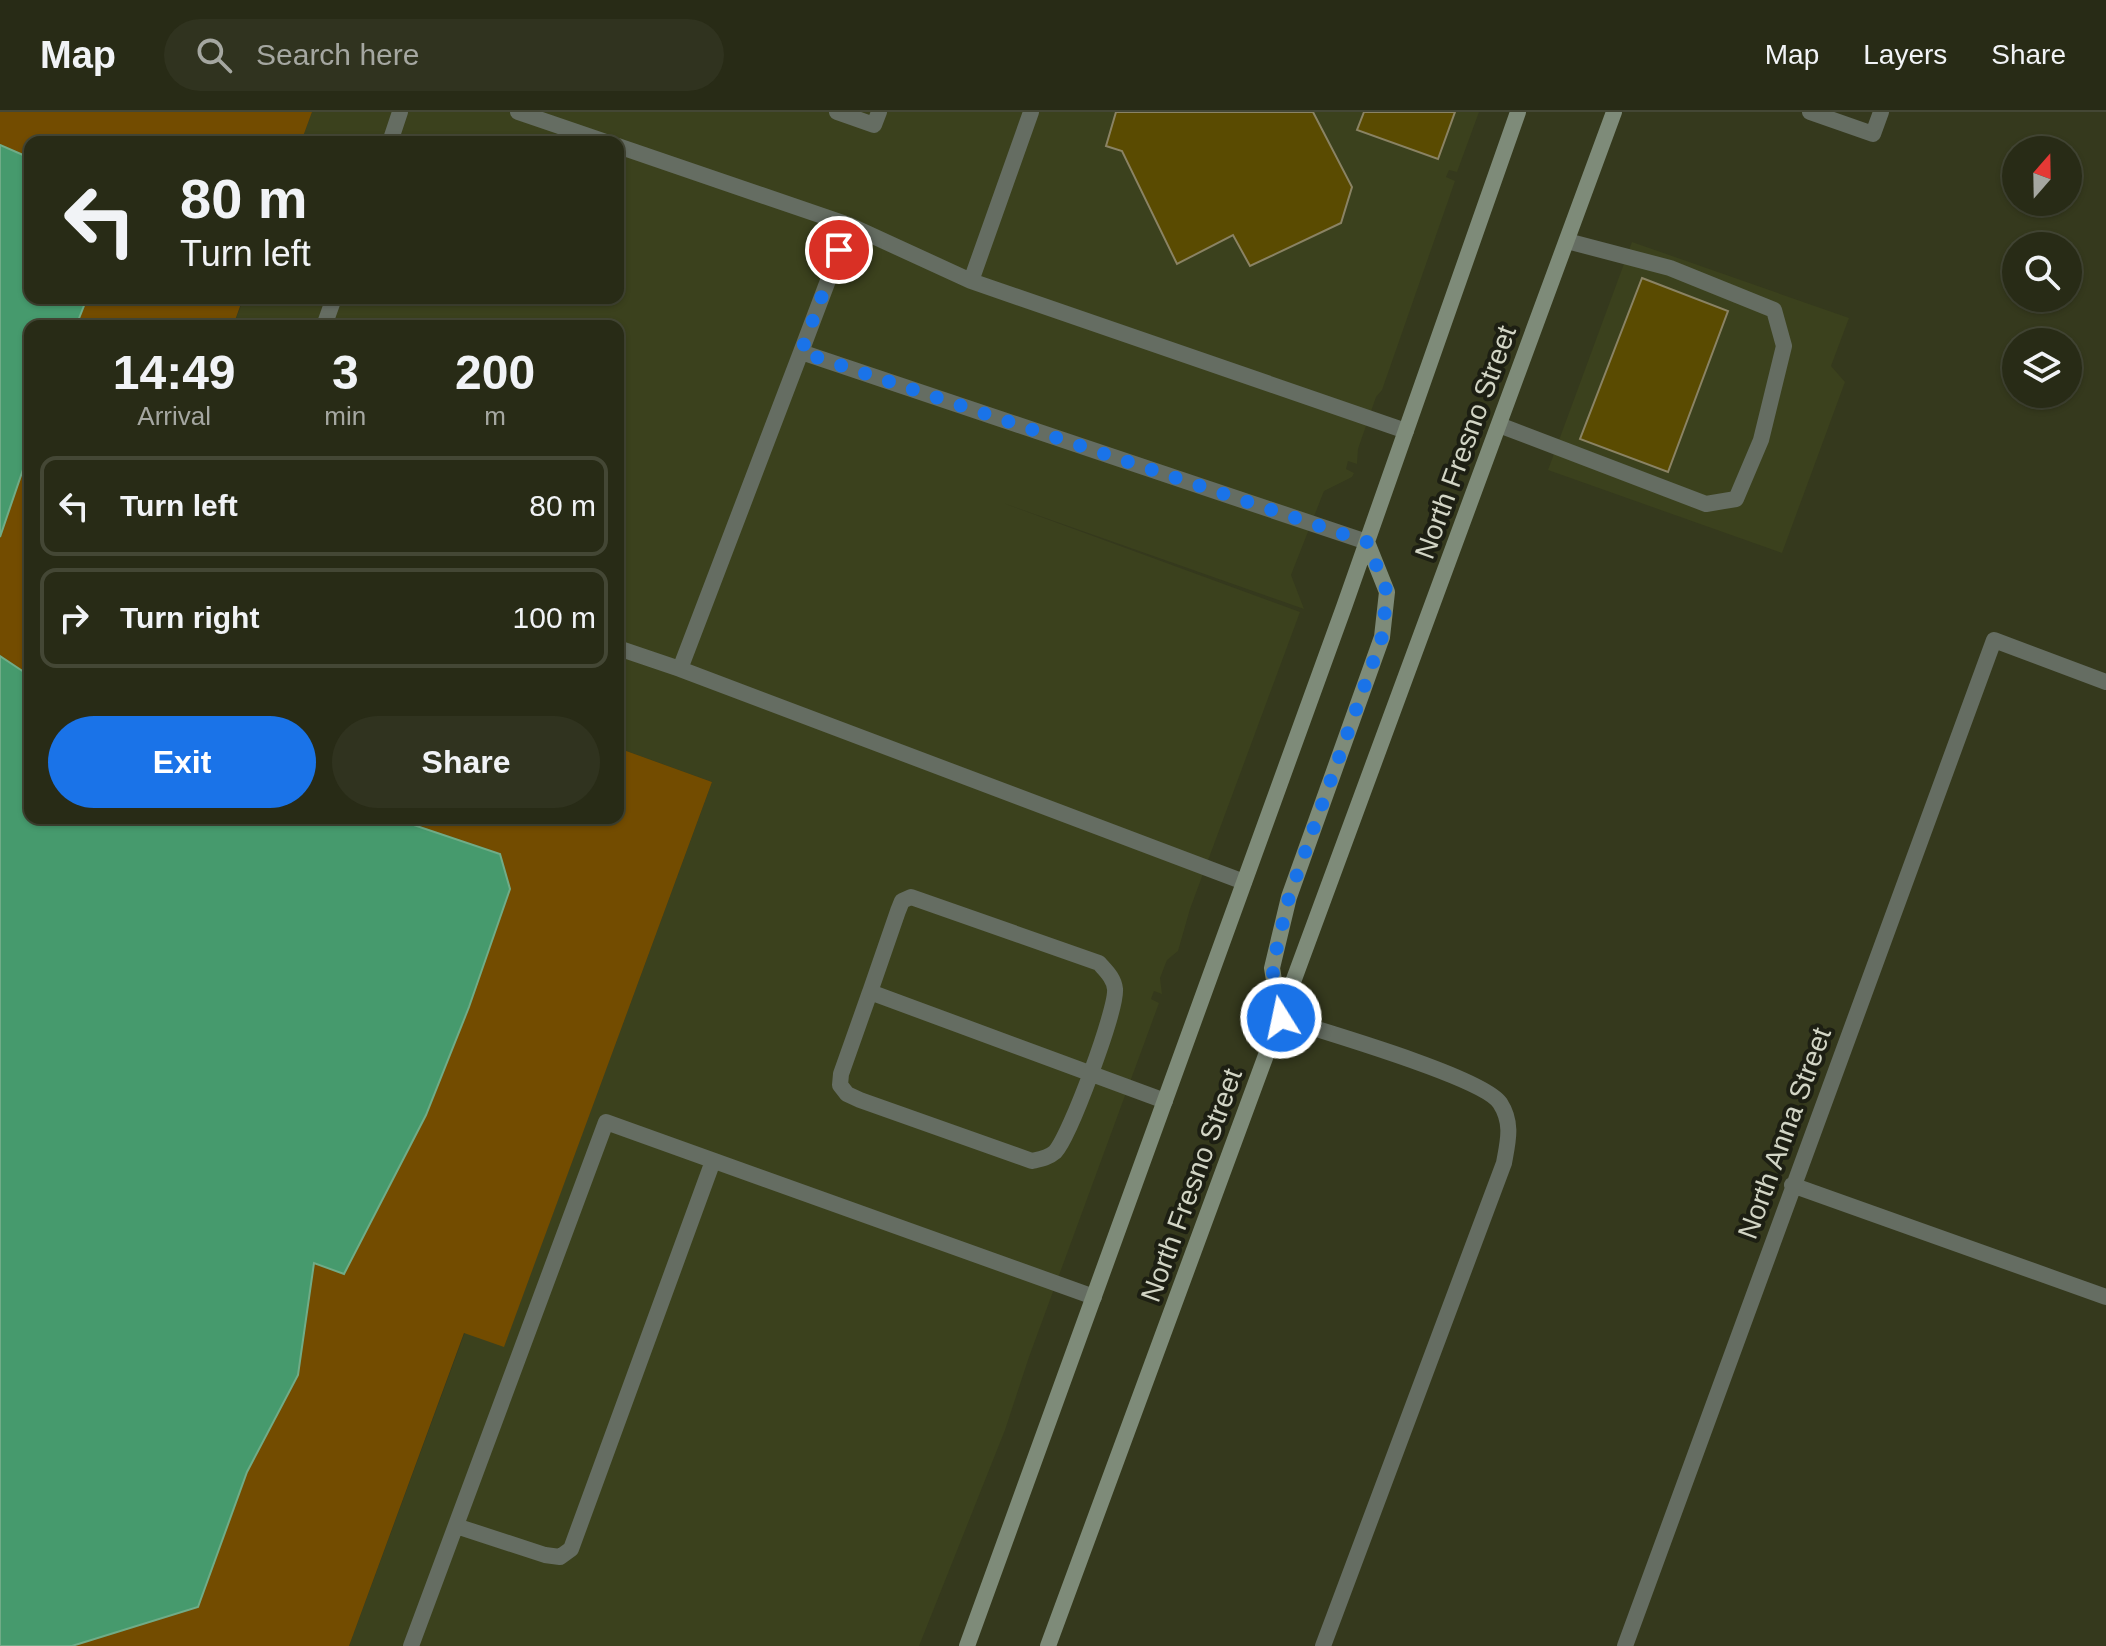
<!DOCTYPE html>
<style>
:root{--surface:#282b16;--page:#30331f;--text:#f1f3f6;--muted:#a5a7a1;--line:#444735;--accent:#1a73e8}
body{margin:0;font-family:Helvetica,sans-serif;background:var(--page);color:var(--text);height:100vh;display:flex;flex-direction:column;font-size:30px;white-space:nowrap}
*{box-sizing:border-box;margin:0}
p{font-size:26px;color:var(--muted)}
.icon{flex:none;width:44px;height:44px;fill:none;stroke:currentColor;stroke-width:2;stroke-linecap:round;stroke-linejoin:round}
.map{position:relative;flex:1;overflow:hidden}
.side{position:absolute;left:24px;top:208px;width:600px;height:504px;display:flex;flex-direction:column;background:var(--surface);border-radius:16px;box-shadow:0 2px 6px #0004,0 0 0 2px var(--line)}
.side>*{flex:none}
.guide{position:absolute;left:24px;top:24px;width:600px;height:168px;border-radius:16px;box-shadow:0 2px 6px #0004,0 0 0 2px var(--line);background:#282b16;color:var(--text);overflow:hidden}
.needle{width:52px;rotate:20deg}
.fabs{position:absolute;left:2002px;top:24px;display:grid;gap:16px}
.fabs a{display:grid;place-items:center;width:80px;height:80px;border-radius:50%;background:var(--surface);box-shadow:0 2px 6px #0004,0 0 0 2px var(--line);font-size:40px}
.pin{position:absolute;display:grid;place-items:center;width:68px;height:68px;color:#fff;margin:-34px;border:4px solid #fff;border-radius:50%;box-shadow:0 2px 8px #0007}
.me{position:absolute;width:88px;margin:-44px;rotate:350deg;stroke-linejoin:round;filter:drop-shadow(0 0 6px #0008)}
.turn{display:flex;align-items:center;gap:28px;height:168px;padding:0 24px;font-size:36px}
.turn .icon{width:104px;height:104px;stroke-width:2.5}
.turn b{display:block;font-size:56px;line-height:68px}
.eta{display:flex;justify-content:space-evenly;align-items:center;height:136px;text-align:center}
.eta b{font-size:48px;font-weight:700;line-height:56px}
.button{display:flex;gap:16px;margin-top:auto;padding:16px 24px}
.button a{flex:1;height:92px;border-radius:48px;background:var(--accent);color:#fff;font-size:32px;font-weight:700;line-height:92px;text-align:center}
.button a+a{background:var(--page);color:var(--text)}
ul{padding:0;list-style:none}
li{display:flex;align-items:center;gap:24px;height:100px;margin:0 16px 12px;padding:0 8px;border:4px solid var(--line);border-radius:16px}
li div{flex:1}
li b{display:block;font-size:30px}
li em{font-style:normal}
header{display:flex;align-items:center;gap:48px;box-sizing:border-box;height:112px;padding:0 40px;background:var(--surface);border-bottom:2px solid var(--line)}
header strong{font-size:38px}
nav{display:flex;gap:44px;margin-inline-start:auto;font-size:28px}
.search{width:560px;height:72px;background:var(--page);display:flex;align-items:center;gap:20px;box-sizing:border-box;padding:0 28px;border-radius:44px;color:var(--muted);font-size:30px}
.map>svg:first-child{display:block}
</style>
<header>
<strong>Map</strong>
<div class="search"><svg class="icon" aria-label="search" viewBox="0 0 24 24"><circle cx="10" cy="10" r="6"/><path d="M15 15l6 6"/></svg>Search here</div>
<nav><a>Map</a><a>Layers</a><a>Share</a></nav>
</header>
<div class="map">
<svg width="2106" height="1534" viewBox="0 0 2106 1534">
<rect width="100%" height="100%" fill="#35391d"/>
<path fill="#3b411d" d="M312,0H1479L1457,60L1449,58L1446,65L1455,69L1382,278L1376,285L1358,337L1357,352L1348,349L1346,357L1354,361L1352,365L1324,379L1291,463L1304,497L1003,391L1300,500L1190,797L1178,839L1167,848L1160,866L1162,882L1154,879L1151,887L1159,891L1029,1245L1005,1318L919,1534H349L465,1220L504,1234L712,670L618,636V214H233L244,186H618V30H301Z
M1632,130L1849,206L1831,254L1845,270L1782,441L1548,358Z"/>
<path fill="#734c00" d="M0,0H312L301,30H30V186H243L233,214H30V706H618V636L712,670L504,1235L464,1221L349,1534H0Z"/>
<path fill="#469a6d" stroke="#70ac87" stroke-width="2" d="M0,33L30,46V186H87L76,214H30V337L0,425Z
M0,544L30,564V706H393L500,742L510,777L469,895L426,1003L344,1162L314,1151L298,1263L247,1360L198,1495L72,1534H0Z"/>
<path fill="#5a4b01" stroke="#8a8364" stroke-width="2" d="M1116,0H1313L1352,75L1341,111L1250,154L1233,123L1177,152L1122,39L1106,34Z
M1364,0H1455L1438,47L1357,18Z
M1642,166L1728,199L1668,360L1580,327Z"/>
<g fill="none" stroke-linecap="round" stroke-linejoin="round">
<path stroke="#656d62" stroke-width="16" d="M518,0L606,30
M837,0L874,13L879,0
M1031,0L971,169L1406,319
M1810,0L1873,22L1881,0
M390,30L400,0
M618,34L849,113L971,169
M324,214L334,186
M801,240L849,113
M1499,313L1706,392L1736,387L1761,328L1784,234L1774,198L1670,156L1567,129
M618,536L680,557L801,240L1367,430
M680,557L1244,770
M870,880L898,799L902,789L911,785L1099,851C1106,859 1114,866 1115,877C1117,897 1070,1024 1055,1040C1048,1046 1041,1047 1032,1049L860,988L847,982L840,973L841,962L870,880L1165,989
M1281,906C1319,918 1483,965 1500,991C1513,1011 1508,1029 1504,1051L1323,1534
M456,1414L545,1443L560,1445L571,1437L713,1049
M411,1534L606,1010L1094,1185"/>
<path stroke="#656d62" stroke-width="16" d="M1792,1073L2106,1185
M1625,1534L1994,528L2106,570"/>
<path stroke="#7e8b79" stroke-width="16" d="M1280,905L1272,856L1289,785L1382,525L1387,480L1367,430
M967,1534L1344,495L1518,0
M1048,1534L1614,0"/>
</g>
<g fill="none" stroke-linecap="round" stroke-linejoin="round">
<path stroke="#1a73e8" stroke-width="14" stroke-dasharray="0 25.2" d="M839,138L801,240L1367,430L1387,480L1382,525L1289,785L1272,856L1281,906"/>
</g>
<g text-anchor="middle" stroke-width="8" stroke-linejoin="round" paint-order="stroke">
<g font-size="28" fill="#d2d5c5" stroke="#1d1f13">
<text transform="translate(1465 330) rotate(-70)" y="10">North Fresno Street</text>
<text transform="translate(1784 1021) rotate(-70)" y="10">North Anna Street</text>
<text transform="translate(1191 1073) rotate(-70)" y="10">North Fresno Street</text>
</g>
</g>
</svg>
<div class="fabs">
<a><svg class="needle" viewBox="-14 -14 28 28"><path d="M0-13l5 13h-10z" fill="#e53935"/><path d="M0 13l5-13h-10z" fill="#a5a7a1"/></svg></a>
<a><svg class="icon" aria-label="search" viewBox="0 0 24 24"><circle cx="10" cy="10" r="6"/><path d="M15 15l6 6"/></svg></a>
<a><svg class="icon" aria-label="layers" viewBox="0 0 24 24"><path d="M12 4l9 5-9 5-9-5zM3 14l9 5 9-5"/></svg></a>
</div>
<div class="pin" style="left:839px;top:138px;background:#d93025"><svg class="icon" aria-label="arrive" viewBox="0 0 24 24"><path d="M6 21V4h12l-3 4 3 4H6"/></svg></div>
<svg class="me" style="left:1281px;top:906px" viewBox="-20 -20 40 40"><circle r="17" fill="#1a73e8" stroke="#fff" stroke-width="3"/><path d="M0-11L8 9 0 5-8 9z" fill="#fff"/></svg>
<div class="guide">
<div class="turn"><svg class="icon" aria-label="left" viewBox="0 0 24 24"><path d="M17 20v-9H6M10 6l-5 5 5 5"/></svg><div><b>80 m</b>Turn left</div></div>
</div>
<section class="side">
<div class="eta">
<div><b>14:49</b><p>Arrival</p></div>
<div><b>3</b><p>min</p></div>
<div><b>200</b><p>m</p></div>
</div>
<ul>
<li><svg class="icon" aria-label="left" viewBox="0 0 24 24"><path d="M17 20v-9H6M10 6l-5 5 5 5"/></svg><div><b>Turn left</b></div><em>80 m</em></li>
<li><svg class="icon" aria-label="right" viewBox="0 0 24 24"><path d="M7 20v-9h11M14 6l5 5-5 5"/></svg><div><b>Turn right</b></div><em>100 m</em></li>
</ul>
<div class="button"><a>Exit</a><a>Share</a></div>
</section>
</div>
